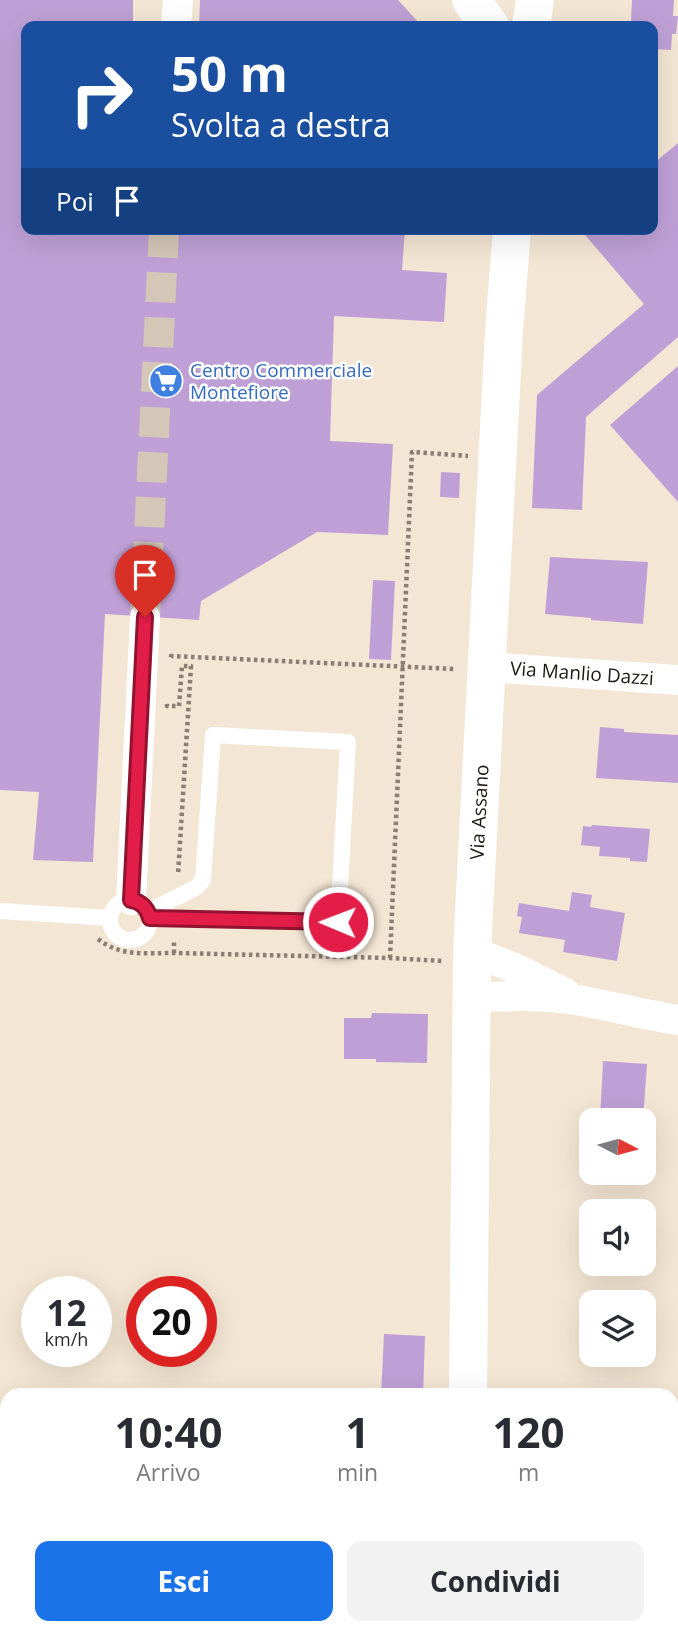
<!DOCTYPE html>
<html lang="it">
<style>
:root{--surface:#fff;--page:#f2f2f3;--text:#2b2b33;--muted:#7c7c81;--accent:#1a73e8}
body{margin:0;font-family:"Open Sans",sans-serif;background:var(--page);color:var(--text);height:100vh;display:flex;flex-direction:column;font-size:26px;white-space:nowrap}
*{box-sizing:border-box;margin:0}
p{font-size:23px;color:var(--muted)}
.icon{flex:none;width:38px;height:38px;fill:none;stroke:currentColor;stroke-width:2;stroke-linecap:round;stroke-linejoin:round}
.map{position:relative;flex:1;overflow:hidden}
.sheet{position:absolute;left:0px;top:1388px;width:679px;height:247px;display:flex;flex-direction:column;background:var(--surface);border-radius:21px 21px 0 0;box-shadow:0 7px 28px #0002}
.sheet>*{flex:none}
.top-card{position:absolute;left:21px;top:21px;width:637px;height:214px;border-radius:14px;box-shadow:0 7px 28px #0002;background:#1a4fa0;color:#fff;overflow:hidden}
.needle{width:46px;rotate:96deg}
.tools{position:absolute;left:579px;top:1108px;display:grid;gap:14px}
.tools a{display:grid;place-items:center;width:77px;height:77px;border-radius:14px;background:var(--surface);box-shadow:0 7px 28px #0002;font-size:35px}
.speed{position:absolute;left:21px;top:1276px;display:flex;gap:14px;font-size:35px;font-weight:700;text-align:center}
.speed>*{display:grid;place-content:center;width:91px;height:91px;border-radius:50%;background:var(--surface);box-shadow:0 7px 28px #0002;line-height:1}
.speed small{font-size:18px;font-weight:400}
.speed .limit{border:10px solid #d22;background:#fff;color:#111}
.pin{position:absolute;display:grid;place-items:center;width:60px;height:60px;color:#fff;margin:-72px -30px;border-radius:50% 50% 50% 0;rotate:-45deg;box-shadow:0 0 7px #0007}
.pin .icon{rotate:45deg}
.me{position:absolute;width:77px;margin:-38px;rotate:271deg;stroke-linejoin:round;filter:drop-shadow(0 0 5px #0008)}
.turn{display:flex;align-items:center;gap:24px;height:147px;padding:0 35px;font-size:32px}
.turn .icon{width:91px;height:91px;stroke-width:2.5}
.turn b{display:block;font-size:49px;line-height:60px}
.then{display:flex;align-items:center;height:66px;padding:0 35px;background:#0003;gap:14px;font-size:26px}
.eta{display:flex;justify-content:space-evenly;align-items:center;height:119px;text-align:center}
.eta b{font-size:42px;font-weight:700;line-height:49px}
.button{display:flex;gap:14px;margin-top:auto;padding:14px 35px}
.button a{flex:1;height:80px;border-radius:14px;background:var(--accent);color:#fff;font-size:28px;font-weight:700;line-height:80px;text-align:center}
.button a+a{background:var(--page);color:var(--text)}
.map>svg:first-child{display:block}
</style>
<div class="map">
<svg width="678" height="1634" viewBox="0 0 678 1634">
<rect width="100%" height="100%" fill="#f4e6d4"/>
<path fill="#bfa0d6" d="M0,0H133V26H26V229H405L402,270L447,273L444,322L334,316L330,441L393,444L388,535L317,532L201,601L199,620L105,614L93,862L33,860L39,792L0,790Z
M200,0H398L422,26H199Z
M632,0H674L673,16H678L676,34H672L671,50L653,49V26H626V21L631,22Z
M678,143V337L586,417L582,510L532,508L537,395L644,304L580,229H653V164Z
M678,366V502L610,425Z
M441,472L460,473L459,498L440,497Z
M550,557L648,562L643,624L591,620V618L545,614Z
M373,580L395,581L391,660L369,659Z
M600,727L624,729V732L678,735V783L596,778Z
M592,825L650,829L647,862L630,861V858L599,856L600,847L581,845L583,826L591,827Z
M572,892L592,895L590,907L625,913L617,961L563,952L565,940L519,933L522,917L517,916L519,903L569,911Z
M372,1013L428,1014L427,1063L376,1062V1059H344V1018H371Z
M603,1061L647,1064L643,1120H600Z
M587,1147L592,1148V1172H603V1176L585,1175Z
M384,1334L425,1336L423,1395H381Z"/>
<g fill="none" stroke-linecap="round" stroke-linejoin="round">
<path stroke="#d4c7b7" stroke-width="30" stroke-dasharray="30 15" stroke-linecap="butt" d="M145,617L164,229"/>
<path stroke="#897f73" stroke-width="4.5" stroke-dasharray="3.5 3.5" stroke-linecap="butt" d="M171,657V656L455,669
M167,704V706H179L182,666H191L178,875
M98,939C121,957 146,953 174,953L390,958L442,961
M174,953V939
M390,958L412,452L468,456
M0,1497L7,1501
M100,1628L105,1634"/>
<path stroke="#fff" stroke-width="16" d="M110 920a20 20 0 1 1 40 0a20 20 0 1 1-40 0Z
M0,911L110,918
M148,912L197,887L203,880L213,735L348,742L338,922L150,918"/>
<path stroke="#fff" stroke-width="30" d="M176,26L178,0
M486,667L678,680
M131,900L145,617
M472,951L519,970L565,993
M470,998C508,996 545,994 583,1001C615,1007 646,1015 678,1020"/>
<path stroke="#fff" stroke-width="38" d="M471,0L490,26
M531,26L535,0
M468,1395L472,951L504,331L512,229
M467,1634V1628"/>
<path stroke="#fff" stroke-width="38" d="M0,1563L7,1572
M49,1628L54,1634"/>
</g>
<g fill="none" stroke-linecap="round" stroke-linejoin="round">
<g stroke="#92132f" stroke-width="18">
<path id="route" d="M145,617L131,900C142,902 147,908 150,918L338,922"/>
</g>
<use href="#route" stroke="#e11d48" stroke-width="12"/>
</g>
<defs>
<g id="supermarket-disc" transform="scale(1.75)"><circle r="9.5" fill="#3f7fe0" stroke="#fff"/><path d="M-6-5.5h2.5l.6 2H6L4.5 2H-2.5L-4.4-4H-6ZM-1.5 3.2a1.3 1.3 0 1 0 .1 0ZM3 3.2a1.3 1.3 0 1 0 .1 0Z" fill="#fff"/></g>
</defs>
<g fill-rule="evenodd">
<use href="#supermarket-disc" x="166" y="381"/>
</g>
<g text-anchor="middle" stroke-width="5" stroke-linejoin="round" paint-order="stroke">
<g font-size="19" fill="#366cbe" stroke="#fff" text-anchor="start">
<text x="190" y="377">Centro Commerciale<tspan x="190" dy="22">Montefiore</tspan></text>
</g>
<g font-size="19" fill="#1e1913" stroke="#fff">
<text transform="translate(582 673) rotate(4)" y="7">Via Manlio Dazzi</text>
<text transform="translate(479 812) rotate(-87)" y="7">Via Assano</text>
</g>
</g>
</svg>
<div class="tools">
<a><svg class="needle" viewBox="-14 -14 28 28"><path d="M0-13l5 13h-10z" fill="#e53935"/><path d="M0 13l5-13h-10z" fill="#7c7c81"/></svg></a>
<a><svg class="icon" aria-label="sound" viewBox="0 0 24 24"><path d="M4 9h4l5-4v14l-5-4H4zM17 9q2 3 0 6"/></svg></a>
<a><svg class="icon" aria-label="layers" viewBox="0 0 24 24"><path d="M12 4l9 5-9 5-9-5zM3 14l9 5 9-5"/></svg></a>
</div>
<div class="speed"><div>12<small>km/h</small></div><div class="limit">20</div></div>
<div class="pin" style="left:145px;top:617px;background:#d93025"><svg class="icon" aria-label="arrive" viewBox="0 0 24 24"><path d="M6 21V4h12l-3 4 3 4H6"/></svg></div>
<svg class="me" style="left:338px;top:922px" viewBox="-20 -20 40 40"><circle r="17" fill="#e11d48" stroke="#fff" stroke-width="3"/><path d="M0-11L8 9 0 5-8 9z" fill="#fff"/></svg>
<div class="top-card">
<div class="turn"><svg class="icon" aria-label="right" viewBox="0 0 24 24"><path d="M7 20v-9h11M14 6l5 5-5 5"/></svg><div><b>50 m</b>Svolta a destra</div></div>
<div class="then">Poi<svg class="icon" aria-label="arrive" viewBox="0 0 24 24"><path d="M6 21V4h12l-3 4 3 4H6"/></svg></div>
</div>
<section class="sheet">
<div class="eta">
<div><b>10:40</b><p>Arrivo</p></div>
<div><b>1</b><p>min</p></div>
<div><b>120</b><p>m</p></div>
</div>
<div class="button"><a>Esci</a><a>Condividi</a></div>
</section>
</div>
